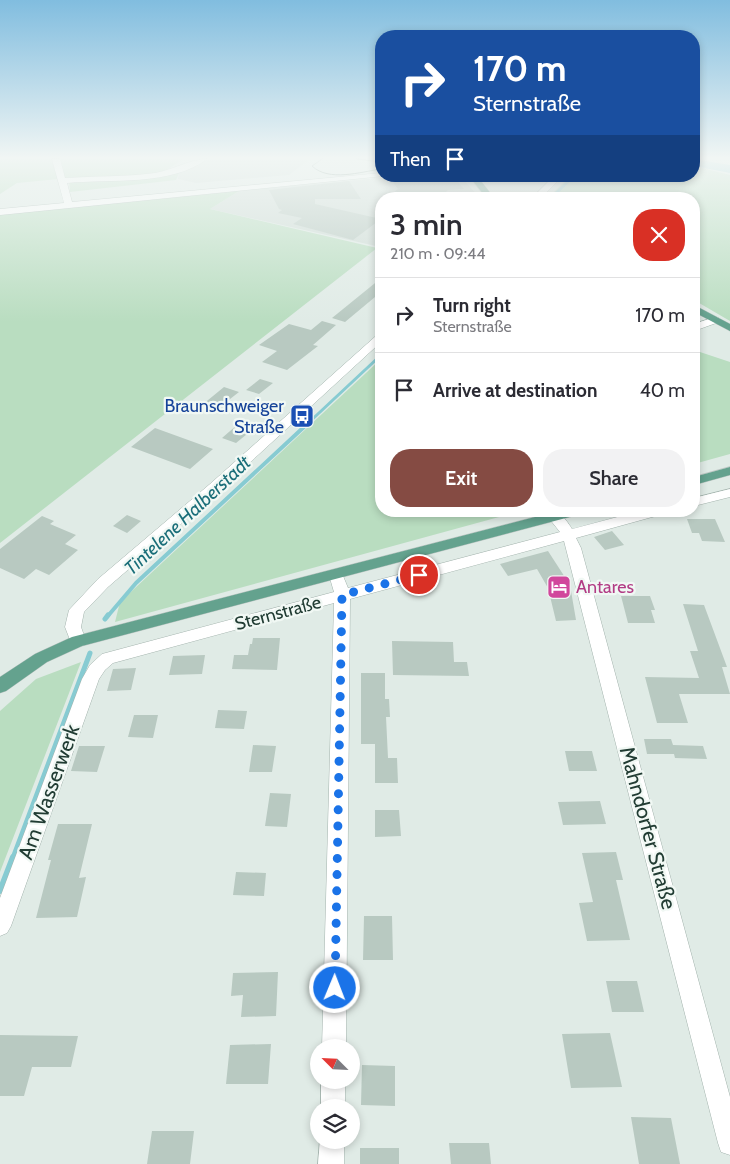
<!DOCTYPE html>
<meta charset="utf-8">
<style>
:root{--surface:#fff;--page:#f2f2f3;--text:#2b2b33;--muted:#7c7c81;--line:#e1e1e2;--accent:#854b43}
body{margin:0;font-family:Cabin,sans-serif;background:var(--page);color:var(--text);height:100vh;display:flex;flex-direction:column;font-size:19px;white-space:nowrap}
*{box-sizing:border-box;margin:0}
p{font-size:16px;color:var(--muted)}
.icon{flex:none;width:28px;height:28px;fill:none;stroke:currentColor;stroke-width:2;stroke-linecap:round;stroke-linejoin:round}
.map{position:relative;flex:1;overflow:hidden}
.side{position:absolute;left:375px;top:192px;width:325px;height:325px;display:flex;flex-direction:column;background:var(--surface);border-radius:20px;box-shadow:0 2px 8px #0003}
.side>*{flex:none}
.top-card{position:absolute;left:375px;top:30px;width:325px;height:152px;border-radius:20px;box-shadow:0 2px 8px #0003;background:#1a4fa0;color:#fff;overflow:hidden}
.needle{width:32px;rotate:294deg}
.buttons{position:absolute;left:310px;top:1039px;display:grid;gap:10px}
.buttons a{display:grid;place-items:center;width:50px;height:50px;border-radius:50%;background:var(--surface);box-shadow:0 2px 8px #0003;font-size:25px}
.pin{position:absolute;display:grid;place-items:center;width:42px;height:42px;color:#fff;margin:-21px;border:2px solid #fff;border-radius:50%;box-shadow:0 1px 5px #0007}
.me{position:absolute;width:55px;margin:-28px;rotate:1deg;stroke-linejoin:round;filter:drop-shadow(0 0 4px #0008)}
.turn{display:flex;align-items:center;gap:18px;height:105px;padding:0 15px;font-size:22px}
.turn .icon{width:65px;height:65px;stroke-width:2.5}
.turn b{display:block;font-size:35px;line-height:42px}
.then{display:flex;align-items:center;height:48px;padding:0 15px;background:#0003;gap:10px;font-size:19px}
.round{display:grid;place-items:center;flex:none;width:52px;height:52px;border-radius:20px;background:var(--page)}
.summary{display:flex;align-items:center;justify-content:space-between;height:85px;padding:0 15px}
h1{font-size:30px;font-weight:600;line-height:38px}
.cta{display:flex;gap:10px;margin-top:auto;padding:10px 15px}
.cta a{flex:1;height:58px;border-radius:20px;background:var(--accent);color:#fff;font-size:20px;font-weight:600;line-height:58px;text-align:center}
.cta a+a{background:var(--page);color:var(--text)}
ul{padding:0;list-style:none}
li{display:flex;align-items:center;gap:15px;height:75px;padding:0 15px;border-top:1px solid var(--line)}
li div{flex:1}
li b{display:block;font-size:19px}
li em{font-style:normal}
.map>svg:first-child{display:block}
</style>
<div class="map">
<svg width="730" height="1164" viewBox="0 0 730 1164">
<rect width="100%" height="100%" fill="#e0ebe6"/>
<path fill="#cedbd5" d="M209,159H310L289,175L196,183L178,179L179,173Z
M400,176H460L481,199H381V242L376,246L210,209L239,191Z"/>
<path fill="#b9ddc0" d="M0,159H184L165,171L179,173L176,180L70,192L69,178L17,183L0,194Z
M694,166L730,175V321L694,300V199H547L570,176H694Z
M239,191L210,209L377,248L0,543V215Z
M694,350L730,362V454L694,464Z
M381,359V511H521L115,622L120,602Z
M81,662L0,872V711L36,679Z"/>
<g fill="none" stroke-linecap="round" stroke-linejoin="round">
<path stroke="#87cbd2" stroke-width="2.5" d="M550,199L574,176"/>
<path stroke="#87cbd2" stroke-width="3" d="M304,427L381,355"/>
<path stroke="#87cbd2" stroke-width="4" d="M107,617L136,583L305,426"/>
<path stroke="#87cbd2" stroke-width="5" d="M105,619L108,615
M13,858L90,653"/>
<path stroke="#87cbd2" stroke-width="6" d="M0,891L13,857"/>
<path fill="#87cbd2" fill-rule="evenodd" d="M694,159L730,165V173L694,166Z"/>
</g>
<path fill="#b8c9c1" d="M411,176H453L464,189L448,190L438,199H385L398,189L390,178Z
M349,181L361,199H315V204L381,219L353,240L293,224L302,218L278,213L282,210L279,209L269,190Z
M380,279L381,292L345,322L332,318Z
M322,321L336,325L313,345L318,346L287,370L262,362L277,351L259,345L289,324L311,330Z
M260,379L273,383L259,394L246,390Z
M224,387L239,392L216,410L202,405Z
M237,425L252,430L236,443L222,438Z
M155,428L213,449L190,469L131,447Z
M127,515L141,521L127,533L113,526Z
M42,516L54,521L50,524L76,535L65,544L78,550L49,575L36,569L24,579L0,568V549Z
M687,519H715L725,542L702,541L699,533H692Z
M612,531L624,545L605,550L594,537Z
M548,551L570,585L576,620L556,621L548,588L537,569L508,576L500,564Z
M621,596H650L655,610H651L655,623H628Z
M683,604L704,605L727,667H722L730,694H679L688,723H657L645,677L699,678L690,651H698Z
M253,638H280L277,670L232,669L234,655H248L250,644H252Z
M392,641L453,642L454,662H467L469,676L393,675Z
M205,655L202,674L169,675L173,656Z
M136,668L131,690L107,691L113,669Z
M361,673H385V699H389L390,717H386L388,758H397L398,783H375V744H361Z
M218,710L247,711L244,729L215,728Z
M134,715H158L153,738L128,737Z
M644,739H671L673,745L703,746L707,759L675,758L674,754H647Z
M253,745L276,746L272,772H249Z
M79,746H105L97,772L71,771Z
M565,751H592L597,771H569Z
M270,793L291,794L287,827L265,826Z
M600,801L606,824L563,825L558,802Z
M375,810H399L401,836L375,837Z
M58,824H92L79,878L86,877L77,917L36,918L51,860H48Z
M616,852L623,880H616L630,940L587,941L579,903L593,902L582,853Z
M236,872L266,873L264,896L233,895Z
M364,916H392L393,960H363Z
M278,972L276,1016L241,1017L243,995L231,996L233,973Z
M606,981H637L644,1012H612Z
M610,1033L622,1087L571,1088L562,1034Z
M0,1035L78,1036L71,1067H32L24,1096H0Z
M271,1044L268,1084H226L230,1045Z
M362,1065L395,1066V1106L361,1105Z
M631,1117L671,1118L680,1164H639Z
M152,1131H194L190,1164H147Z
M449,1143H489L491,1164H451Z
M360,1148H399V1164H360Z"/>
<g fill="none" stroke-linecap="round" stroke-linejoin="round">
<g stroke="#a3b3ad" stroke-width="1">
<path id="minor" d="M52,159H60L65,178C95,176 125,177 155,173C173,170 190,159 207,159C172,186 109,179 67,183L72,202L381,173V176H384L0,215V209L64,203Z
M554,176H563L540,199H531Z
M715,317L719,318L720,320L719,322L694,331V324Z
M381,334V342L220,490L108,587L84,612L81,627L86,641L84,645L78,647L72,645L65,627L69,610L98,579L210,484L377,335Z
M730,489V497L694,506V498Z
M640,511H665L663,514L576,538L581,548L730,1097V1155L721,1152L718,1143L564,541L350,599L346,1048H322L334,603L113,663L105,670L99,679L11,926L7,933L0,936V898L82,679L90,665L102,654L334,592L329,575L331,571L336,570L341,571L348,588L560,532L548,517L550,514C561,511 567,521 572,529Z
M321,1080H345V1108H321Z
M320,1140H344V1164H318Z"/>
</g>
<g stroke="#c1c8c6" stroke-width="1">
<path id="major" d="M469,176H477L495,199H487Z
M694,305L730,324V331L694,312Z
M730,467V475L694,485V477Z
M558,511H583L581,514L82,646L47,662L6,691L0,693V677L35,654L72,637Z"/>
</g>
<use href="#minor" fill="#fff" fill-rule="evenodd"/>
<use href="#major" fill="#64a28e" fill-rule="evenodd"/>
<path stroke="#5b786e" stroke-width="1" d="M322,159L312,166C329,182 360,172 381,169
M357,159L381,162"/>
</g>
<linearGradient id="sky" x2="0" y2="1"><stop stop-color="#81bddf"/><stop offset="0.49" stop-color="#f1f6f4"/><stop offset="1" stop-color="#f1f6f4" stop-opacity="0"/></linearGradient>
<rect width="730" height="322" fill="url(#sky)"/>
<g fill="none" stroke-linecap="round" stroke-linejoin="round">
<path stroke="#1a73e8" stroke-width="9" stroke-dasharray="0 16.2" d="M335,988L342,595L419,575"/>
</g>
<defs>
<g id="bus-square" transform="scale(1.25)"><rect x="-9" y="-9" width="18" height="18" rx="4" fill="#1a4fb4" stroke="#f1f8f4"/><path d="M-5-6H5V4H4V6H2V4H-2V6H-4V4H-5ZM-3.5-4V0h7V-4ZM-3.5 1.2v1.5H-2V1.2ZM2 1.2v1.5H3.5V1.2Z" fill="#fff"/></g>
<g id="hotel-square" transform="scale(1.25)"><rect x="-9" y="-9" width="18" height="18" rx="4" fill="#d1479c" stroke="#f1f8f4"/><path d="M-6-4.5h1.5V1H6V5H4.5V3h-9V5H-6ZM-4 0a1.8 1.8 0 1 1 3.6 0ZM.5 0V-2.5h3Q6-2.5 6 0Z" fill="#fff"/></g>
</defs>
<g fill-rule="evenodd">
<use href="#bus-square" x="302" y="416"/>
<use href="#hotel-square" x="559" y="587"/>
</g>
<g text-anchor="middle" stroke-width="4.5" stroke-linejoin="round" paint-order="stroke">
<g font-size="18" fill="#164399" stroke="#f1f8f4" text-anchor="end">
<text x="284" y="412">Braunschweiger<tspan x="284" dy="21">Straße</tspan></text>
</g>
<g font-size="18" fill="#b23c85" stroke="#f1f8f4" text-anchor="start">
<text x="576" y="593">Antares</text>
</g>
<g font-size="18" fill="#213c33" stroke="#f1f8f4">
<text transform="translate(278 613) rotate(-15)" y="6">Sternstraße</text>
</g>
<g font-size="19" font-style="italic" fill="#1a6e79" stroke="#f1f8f4">
<text transform="translate(187 515) rotate(-43)" y="7">Tintelene Halberstadt</text>
</g>
<g font-size="21" fill="#213c33" stroke="#f1f8f4">
<text transform="translate(49 792) rotate(-70)" y="7">Am Wasserwerk</text>
<text transform="translate(648 828) rotate(75)" y="7">Mahndorfer Straße</text>
</g>
</g>
</svg>
<div class="buttons">
<a><svg class="needle" viewBox="-14 -14 28 28"><path d="M0-13l5 13h-10z" fill="#e53935"/><path d="M0 13l5-13h-10z" fill="#7c7c81"/></svg></a>
<a><svg class="icon" aria-label="layers" viewBox="0 0 24 24"><path d="M12 4l9 5-9 5-9-5zM3 14l9 5 9-5"/></svg></a>
</div>
<div class="pin" style="left:419px;top:575px;background:#d93025"><svg class="icon" aria-label="arrive" viewBox="0 0 24 24"><path d="M6 21V4h12l-3 4 3 4H6"/></svg></div>
<svg class="me" style="left:335px;top:988px" viewBox="-20 -20 40 40"><circle r="17" fill="#1a73e8" stroke="#fff" stroke-width="3"/><path d="M0-11L8 9 0 5-8 9z" fill="#fff"/></svg>
<div class="top-card">
<div class="turn"><svg class="icon" aria-label="right" viewBox="0 0 24 24"><path d="M7 20v-9h11M14 6l5 5-5 5"/></svg><div><b>170 m</b>Sternstraße</div></div>
<div class="then">Then<svg class="icon" aria-label="arrive" viewBox="0 0 24 24"><path d="M6 21V4h12l-3 4 3 4H6"/></svg></div>
</div>
<section class="side">
<div class="summary"><div><h1>3 min</h1><p>210 m · 09:44</p></div><a class="round" style="background:#d93025;color:#fff"><svg class="icon" aria-label="close" viewBox="0 0 24 24"><path d="M6 6l12 12M18 6L6 18"/></svg></a></div>
<ul>
<li><svg class="icon" aria-label="right" viewBox="0 0 24 24"><path d="M7 20v-9h11M14 6l5 5-5 5"/></svg><div><b>Turn right</b><p>Sternstraße</p></div><em>170 m</em></li>
<li><svg class="icon" aria-label="arrive" viewBox="0 0 24 24"><path d="M6 21V4h12l-3 4 3 4H6"/></svg><div><b>Arrive at destination</b></div><em>40 m</em></li>
</ul>
<div class="cta"><a>Exit</a><a>Share</a></div>
</section>
</div>
